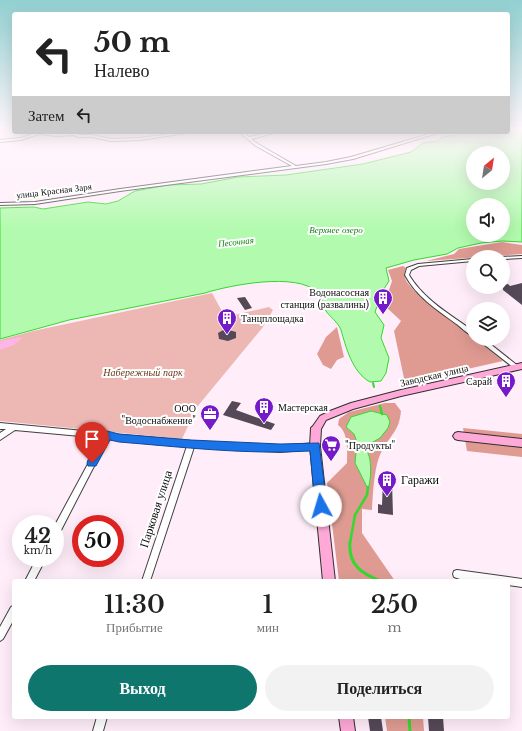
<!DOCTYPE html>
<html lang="ru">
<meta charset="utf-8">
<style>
:root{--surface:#fff;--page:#f2f2f2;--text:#222;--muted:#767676;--accent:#0f766e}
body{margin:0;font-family:"Libre Baskerville",serif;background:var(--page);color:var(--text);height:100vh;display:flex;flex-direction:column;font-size:15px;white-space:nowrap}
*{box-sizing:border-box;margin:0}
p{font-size:13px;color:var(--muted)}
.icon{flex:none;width:22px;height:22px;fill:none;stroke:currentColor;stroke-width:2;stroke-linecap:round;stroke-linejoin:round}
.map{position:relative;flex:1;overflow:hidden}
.sheet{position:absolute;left:12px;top:579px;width:498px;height:140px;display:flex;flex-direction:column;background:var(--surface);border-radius:4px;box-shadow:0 4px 16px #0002}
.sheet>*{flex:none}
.hud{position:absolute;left:12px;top:12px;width:498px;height:122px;border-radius:4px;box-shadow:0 4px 16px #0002;background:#fff;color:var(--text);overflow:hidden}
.needle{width:26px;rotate:30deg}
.tools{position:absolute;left:466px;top:146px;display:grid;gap:8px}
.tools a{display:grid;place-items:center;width:44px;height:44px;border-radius:50%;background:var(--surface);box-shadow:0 4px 16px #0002;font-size:20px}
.speed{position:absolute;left:12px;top:515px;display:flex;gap:8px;font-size:20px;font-weight:700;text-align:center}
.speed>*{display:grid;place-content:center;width:52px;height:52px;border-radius:50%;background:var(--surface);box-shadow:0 4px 16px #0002;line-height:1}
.speed small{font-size:10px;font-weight:400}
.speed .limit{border:6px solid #d22;background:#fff;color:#111}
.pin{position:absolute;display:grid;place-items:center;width:34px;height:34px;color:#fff;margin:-41px -17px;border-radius:50% 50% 50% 0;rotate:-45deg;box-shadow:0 0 4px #0007}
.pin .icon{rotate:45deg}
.me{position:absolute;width:44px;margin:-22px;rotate:354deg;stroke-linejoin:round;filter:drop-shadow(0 0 3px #0008)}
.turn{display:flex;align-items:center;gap:14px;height:84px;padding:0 16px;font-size:18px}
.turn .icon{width:52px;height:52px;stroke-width:2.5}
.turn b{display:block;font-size:28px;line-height:34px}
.then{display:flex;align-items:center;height:38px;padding:0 16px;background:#0003;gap:8px;font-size:15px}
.eta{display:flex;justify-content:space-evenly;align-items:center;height:68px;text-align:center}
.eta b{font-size:24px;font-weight:600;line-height:28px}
.cta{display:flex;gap:8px;margin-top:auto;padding:8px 16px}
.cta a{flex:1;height:46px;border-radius:24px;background:var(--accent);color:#fff;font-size:16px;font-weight:600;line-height:46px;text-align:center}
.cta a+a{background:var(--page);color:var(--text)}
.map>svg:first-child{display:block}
</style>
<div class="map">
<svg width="522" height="731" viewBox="0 0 522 731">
<rect width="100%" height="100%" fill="#ffeef9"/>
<path fill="#edb7b4" d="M212,293L225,317L269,307L273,310L263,327L197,407L182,439L0,421V340L33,331Z"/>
<path fill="#df9b92" d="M502,242L522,245V254L426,261L454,254L459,249Z
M403,266L406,268C404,273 404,277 407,282C421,301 454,322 473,337V339H476L503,361L405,383L394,331L401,321L384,305L392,281L388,270Z
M337,327L344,357L337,360L331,369L323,365L317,354L326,337Z
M385,403H395L401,411C399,431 392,433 383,449C374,463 373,493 372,510L362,509V533L395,581H339L327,483L347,463C347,451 349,433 338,425L339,419L349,412Z
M463,428L522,434V457L467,451Z
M385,717H423L424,731H387Z"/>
<path fill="#ffb6e6" d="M23,337L14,345L0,350V341Z"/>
<path fill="#b2fbae" stroke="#34d82f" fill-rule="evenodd" d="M508,128H522V242L502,241L481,243L458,248L447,254L414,260L386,268L389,281L382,292L375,312L384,325L381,338L389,358L386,373L381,381L370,382C352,372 346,347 341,330C338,322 330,317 326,311C322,304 323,297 317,292C297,272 230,285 205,293L69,320L0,339V208L34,207L43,209L88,202L106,204L118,201L135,191L168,185L201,184L238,177L286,175L363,164L411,152L423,143L438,141L442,137L457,135L462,132H508ZM473,153H503V183H473ZM473,205H503V235H473Z
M371,411L387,415L390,422L388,428L380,438L368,445C366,452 369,454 370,460C371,470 371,480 368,489L355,463L357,442L354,434L346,427L351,417Z"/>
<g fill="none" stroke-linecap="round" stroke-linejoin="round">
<path stroke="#34d82f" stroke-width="2" d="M373,383L374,387"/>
<path stroke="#34d82f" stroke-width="2.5" d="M380,406L382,414
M350,543L355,515L367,495L368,487"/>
<path stroke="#34d82f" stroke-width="3" d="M350,542C348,565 362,574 381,581
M409,717L410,731"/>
</g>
<path fill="#564957" d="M522,283V305L503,290V285L508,284L510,286Z
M245,297L252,308L245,310L237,298Z
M225,329L236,332V338L228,341L219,339L218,333Z
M232,401L241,403L236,410L275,424L271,430L223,415Z
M383,479L392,481L393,515L378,513V504L382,505Z
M368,717H381L383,731H370Z
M428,717H443L444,731H429Z"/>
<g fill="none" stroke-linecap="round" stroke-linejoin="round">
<g stroke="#404040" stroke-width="2">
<path id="street" d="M39,132L57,134L75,133L79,135H92L111,139L140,138L184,132H193L140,140L111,141L92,137H78L74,135L57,136L39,134L21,140L0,142V140L21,138Z
M239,132H243L249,137L272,132H278L251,139L258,144L296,166L326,162L351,157L436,132H441L353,159L326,164L120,191L35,204L0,205V203L35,202L120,189L292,166L256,146Z
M522,256V258L503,259V257H501Z
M473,259V261L419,266L411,270L409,275C424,300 451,315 473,331V336C466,333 461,327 455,323C436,309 416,296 405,275L407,268L418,264Z
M477,339H484L518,366L519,367L518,368H514Z
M0,423L105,433L107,432L110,434L191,441L280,446L315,443L317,444L319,446L317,448L315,449L280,452L194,447L150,581H142L187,446L108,439L58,536L55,537V525L102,438L15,430L0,440V433L6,429H0Z
M37,558H46L34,581H25Z
M457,570L522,579V587L508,585V581C491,581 469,583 454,577L453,574L454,571Z
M14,605V619L3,639L0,641V627L11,607Z
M97,717H107L103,731H93Z"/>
</g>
<g stroke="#2f2f2f" stroke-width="2">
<path id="secondary" d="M522,363V369L401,396L353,409L326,420L321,429L320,446L335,581H323L310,446L311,428L313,426L320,416L330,411L351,403L401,390Z
M458,432L522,439V447L458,440L455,439L453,436L455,433Z
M339,717H353L355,731H341Z"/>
</g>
<use href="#street" fill="#fff" fill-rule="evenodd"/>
<use href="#secondary" fill="#ffa9d8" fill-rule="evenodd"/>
</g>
<linearGradient id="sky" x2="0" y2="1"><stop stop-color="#92d0d1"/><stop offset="0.56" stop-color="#fff7fc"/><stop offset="1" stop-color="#fff7fc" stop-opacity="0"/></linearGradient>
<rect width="522" height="230" fill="url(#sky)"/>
<path fill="#1a73e8" stroke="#114b97" d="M107,431L119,434L191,440L280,444L319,443L327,506L325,510L321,511L317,510L315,506L310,451C247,455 182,447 119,442L110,440L96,466H88L87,463L88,460L104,432Z"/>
<defs>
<g id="building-pin" transform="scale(1)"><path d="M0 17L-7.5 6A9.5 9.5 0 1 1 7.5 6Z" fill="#751ac9" stroke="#fff"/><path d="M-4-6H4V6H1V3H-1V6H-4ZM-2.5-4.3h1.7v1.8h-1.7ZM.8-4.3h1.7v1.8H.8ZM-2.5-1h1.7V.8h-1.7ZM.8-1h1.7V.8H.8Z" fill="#fff"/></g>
<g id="office-pin" transform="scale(1)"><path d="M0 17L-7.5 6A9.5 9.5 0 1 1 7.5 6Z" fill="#751ac9" stroke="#fff"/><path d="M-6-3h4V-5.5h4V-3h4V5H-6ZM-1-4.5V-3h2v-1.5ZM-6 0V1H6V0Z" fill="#fff"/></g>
<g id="supermarket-pin" transform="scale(1)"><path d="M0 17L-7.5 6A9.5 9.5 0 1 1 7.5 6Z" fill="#751ac9" stroke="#fff"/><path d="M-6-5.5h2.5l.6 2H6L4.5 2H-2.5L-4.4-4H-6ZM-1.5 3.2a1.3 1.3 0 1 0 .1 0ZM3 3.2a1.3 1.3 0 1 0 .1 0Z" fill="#fff"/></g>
</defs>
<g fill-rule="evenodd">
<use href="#building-pin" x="383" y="298"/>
<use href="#building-pin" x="227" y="318"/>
<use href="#building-pin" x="506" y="381"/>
<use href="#building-pin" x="264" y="407"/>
<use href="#office-pin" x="210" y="414"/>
<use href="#supermarket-pin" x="331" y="445"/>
<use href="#building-pin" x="387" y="480"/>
</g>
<g text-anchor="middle" stroke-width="4" stroke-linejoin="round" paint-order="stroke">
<g font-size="9" fill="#0d0d0d" stroke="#fff">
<text transform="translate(54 191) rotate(-7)" y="3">улица Красная Заря</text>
</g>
<g font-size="9" font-style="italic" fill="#0d840e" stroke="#fff">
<text x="336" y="233">Верхнее озеро</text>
<text transform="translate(236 242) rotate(-6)" y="3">Песочная</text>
</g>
<g font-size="10" fill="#0d0d0d" stroke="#fff" text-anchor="end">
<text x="369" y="296">Водонасосная<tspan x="369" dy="12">станция (развалины)</tspan></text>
<text x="241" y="322" text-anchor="start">Танцплощадка</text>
<text x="492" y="385">Сарай</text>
<text x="278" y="411" text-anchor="start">Мастерская</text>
<text x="196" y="412">ООО<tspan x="196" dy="12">"Водоснабжение"</tspan></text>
<text x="345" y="449" text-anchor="start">"Продукты"</text>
</g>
<g font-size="10" font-style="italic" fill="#6b3618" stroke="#fff">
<text x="143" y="376">Набережный парк</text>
</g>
<g font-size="10" fill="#0d0d0d" stroke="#fff">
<text transform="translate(434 375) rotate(-13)" y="4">Заводская улица</text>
</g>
<g font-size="12" fill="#0d0d0d" stroke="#fff" text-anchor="start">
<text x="401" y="484">Гаражи</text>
</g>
<g font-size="12" fill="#0d0d0d" stroke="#fff">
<text transform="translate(156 509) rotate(-72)" y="4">Парковая улица</text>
</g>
</g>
</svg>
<div class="tools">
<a><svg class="needle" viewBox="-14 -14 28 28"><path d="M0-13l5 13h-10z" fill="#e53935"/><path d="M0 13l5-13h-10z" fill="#767676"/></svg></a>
<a><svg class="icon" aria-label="sound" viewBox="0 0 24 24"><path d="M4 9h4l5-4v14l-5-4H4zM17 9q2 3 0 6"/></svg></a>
<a><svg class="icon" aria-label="search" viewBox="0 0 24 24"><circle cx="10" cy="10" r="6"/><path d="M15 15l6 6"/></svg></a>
<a><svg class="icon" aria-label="layers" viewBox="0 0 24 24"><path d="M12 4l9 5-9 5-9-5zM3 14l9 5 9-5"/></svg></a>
</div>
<div class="speed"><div>42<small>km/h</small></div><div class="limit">50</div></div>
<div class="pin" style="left:92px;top:463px;background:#d93025"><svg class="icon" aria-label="arrive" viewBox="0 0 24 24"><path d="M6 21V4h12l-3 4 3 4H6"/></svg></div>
<svg class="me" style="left:321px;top:506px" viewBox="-20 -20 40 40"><circle r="19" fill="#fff"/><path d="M0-13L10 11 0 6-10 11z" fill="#1a73e8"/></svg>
<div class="hud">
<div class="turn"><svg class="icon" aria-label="left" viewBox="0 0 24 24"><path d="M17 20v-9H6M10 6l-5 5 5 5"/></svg><div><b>50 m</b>Налево</div></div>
<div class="then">Затем<svg class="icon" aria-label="left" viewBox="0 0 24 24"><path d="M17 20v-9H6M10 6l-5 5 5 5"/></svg></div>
</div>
<section class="sheet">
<div class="eta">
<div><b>11:30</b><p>Прибытие</p></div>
<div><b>1</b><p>мин</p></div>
<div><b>250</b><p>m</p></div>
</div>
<div class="cta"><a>Выход</a><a>Поделиться</a></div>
</section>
</div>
